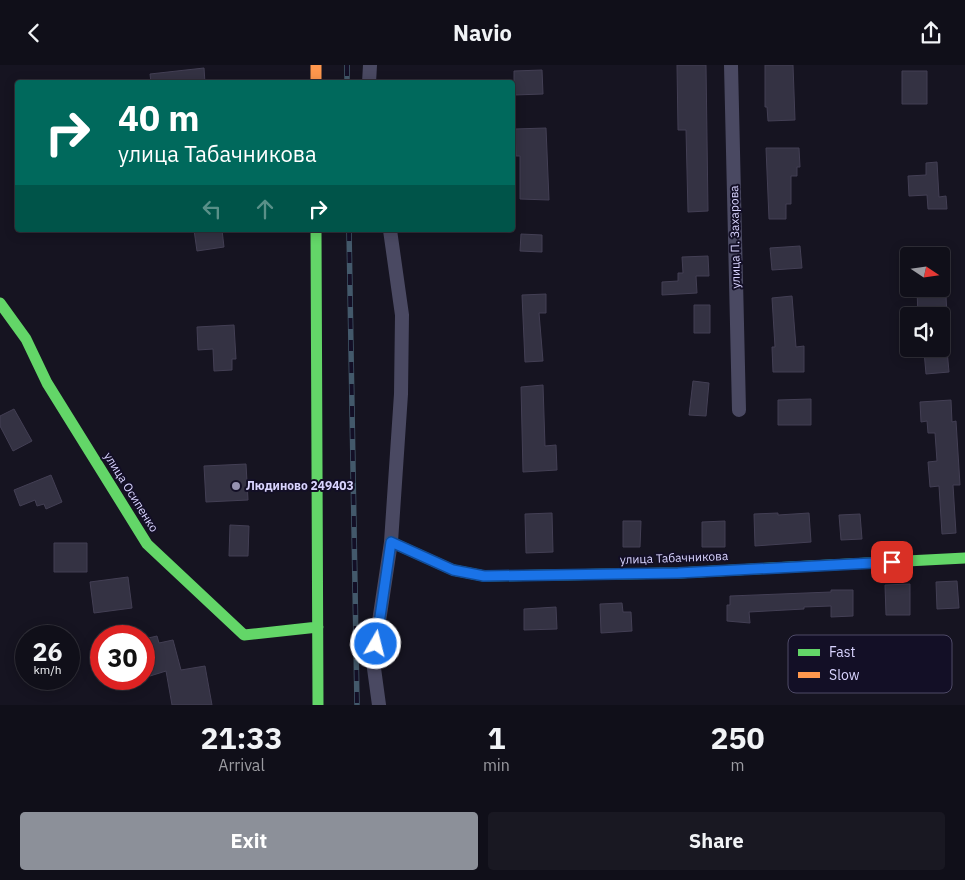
<!DOCTYPE html>
<meta charset="utf-8">
<style>
:root{--surface:#100f19;--page:#191822;--text:#f1f3f6;--muted:#9c9ca2;--line:#302f38;--accent:#8c9099}
body{margin:0;font-family:"IBM Plex Sans",sans-serif;background:var(--page);color:var(--text);height:100vh;display:flex;flex-direction:column;font-size:19px;white-space:nowrap}
*{box-sizing:border-box;margin:0}
p{font-size:16px;color:var(--muted)}
.icon{flex:none;width:28px;height:28px;fill:none;stroke:currentColor;stroke-width:2;stroke-linecap:round;stroke-linejoin:round}
.map{position:relative;height:640px;overflow:hidden}
.drawer{display:flex;flex-direction:column;background:var(--surface);flex:1}
.drawer>*{flex:none}
.top-card{position:absolute;left:15px;top:15px;width:500px;height:152px;border-radius:5px;box-shadow:0 2px 12px #0003,0 0 0 1px var(--line);background:#00695c;color:#fff;overflow:hidden}
.needle{width:32px;rotate:103deg}
.tools{position:absolute;left:900px;top:182px;display:grid;gap:10px}
.tools a{display:grid;place-items:center;width:50px;height:50px;border-radius:5px;background:var(--surface);box-shadow:0 2px 12px #0003,0 0 0 1px var(--line);font-size:25px}
.speed{position:absolute;left:15px;top:560px;display:flex;gap:10px;font-size:25px;font-weight:700;text-align:center}
.speed>*{display:grid;place-content:center;width:65px;height:65px;border-radius:50%;background:var(--surface);box-shadow:0 2px 12px #0003,0 0 0 1px var(--line);line-height:1}
.speed small{font-size:12px;font-weight:400}
.speed .limit{border:8px solid #d22;background:#fff;color:#111}
.pin{position:absolute;display:grid;place-items:center;width:42px;height:42px;color:#fff;margin:-21px;border-radius:10px;box-shadow:0 2px 8px #0006}
.me{position:absolute;width:55px;margin:-28px;rotate:8deg;stroke-linejoin:round;filter:drop-shadow(0 0 4px #0008)}
.turn{display:flex;align-items:center;gap:18px;height:105px;padding:0 20px;font-size:22px}
.turn .icon{width:65px;height:65px;stroke-width:2.5}
.turn b{display:block;font-size:35px;line-height:42px}
.lanes{display:flex;align-items:center;height:48px;padding:0 20px;background:#0003;justify-content:center;gap:25px;direction:ltr}
.lanes .off{opacity:.35}
.eta{display:flex;justify-content:space-evenly;align-items:center;height:85px;text-align:center}
.eta b{font-size:30px;font-weight:800;line-height:35px}
.primary-button{display:flex;gap:10px;margin-top:auto;padding:10px 20px}
.primary-button a{flex:1;height:58px;border-radius:5px;background:var(--accent);color:#fff;font-size:20px;font-weight:800;line-height:58px;text-align:center}
.primary-button a+a{background:var(--page);color:var(--text)}
header{display:flex;justify-content:space-between;align-items:center;height:65px;padding:0 20px;background:var(--surface);font-size:22px;font-weight:800}
.map>svg:first-child{display:block}
</style>
<header><svg class="icon" aria-label="back" viewBox="0 0 24 24"><path d="M15 5l-7 7 7 7"/></svg>Navio<svg class="icon" aria-label="share" viewBox="0 0 24 24"><path d="M12 15V3M7 8l5-5 5 5M5 13v7h14v-7"/></svg></header>
<div class="map">
<svg width="965" height="640" viewBox="0 0 965 640">
<rect width="100%" height="100%" fill="#161421"/>
<path fill="#343243" stroke="#433f54" d="M677,0H706L708,146L688,147L686,65H678Z
M765,0H793L795,55L768,56L767,42H765Z
M204,3L205,18H151L150,9Z
M542,5L543,29L514,30V6Z
M902,6H927V39H902Z
M546,63L549,135L520,134V91H516L515,64Z
M766,83H799L800,102H797V111H791V139H786V154H769Z
M937,97L939,132L946,131L947,144H928L927,130L909,131L908,111L926,110V98Z
M194,165H222L224,182L197,186Z
M521,169L542,170V187L520,186Z
M800,181L802,203L772,205L770,183Z
M708,191L709,211H696L697,228L662,230V217L678,216V208H683L682,192Z
M917,224H941L942,231H946L947,251H918Z
M546,229V248H539L543,296L525,297L522,230Z
M792,231L796,282L804,281V307H773L772,282H775L772,233Z
M694,240H710V268H694Z
M234,260L236,294H232V305L214,306L213,284L198,285L197,262Z
M947,285L949,307L926,309L924,286Z
M693,316L709,318L706,351L689,350Z
M543,320L545,381L556,380L557,405L523,407L521,322Z
M811,334V360H778V335Z
M951,335L952,357L956,356L960,420H953L956,468L942,469L939,421L930,422L928,397L937,396L935,368H928L927,356L921,357L920,337Z
M14,344L32,376L13,386L0,361V351Z
M246,399L248,435L206,437L204,401Z
M51,410L62,437L46,444L44,439L37,441L35,435L20,441L14,425Z
M552,448L553,487L526,488L525,449Z
M778,448V450L809,448L811,477L755,481L754,449Z
M860,449L862,474L841,475L839,450Z
M623,456H641L640,482H623Z
M725,456V482H702V457Z
M230,460L249,461L248,491H229Z
M54,478H87V507H54Z
M128,512L132,543L94,548L90,517Z
M957,516L959,543L937,544L936,517Z
M910,519V550H886L885,520Z
M831,525H853V551L831,552V541L804,542V544L749,547L750,558L727,556V540H730V531L831,527Z
M622,538L623,547H631L632,566L601,568L600,539Z
M556,542L557,564L524,565V544Z
M157,571L159,578L173,575L181,605L205,601L212,640H172L166,606L150,611L144,587V574Z"/>
<g fill="none" stroke-linecap="round" stroke-linejoin="round">
<path stroke="#4a4962" stroke-width="14" d="M731,0L739,345
M369,18L370,0
M379,640L373,596L391,477L401,329L402,250L390,165"/>
<path stroke="#63d668" stroke-width="11" d="M316,165L318,640
M0,238L26,274L47,318L147,479L244,570L318,562
M391,477L453,505L484,511L678,508L965,493"/>
<path stroke="#ff974d" stroke-width="11" d="M316,0V18"/>
<g stroke="#43596b" stroke-width="5.5">
<path id="rail" d="M347,0V18
M349,165L357,640"/>
</g>
<use href="#rail" stroke="#130f26" stroke-width="4" stroke-dasharray="11" stroke-linecap="butt"/>
</g>
<g fill="none" stroke-linecap="round" stroke-linejoin="round">
<g stroke="#114b97" stroke-width="12">
<path id="route" d="M376,579L391,477L453,505L484,511L678,508L892,497"/>
</g>
<use href="#route" stroke="#1a73e8" stroke-width="9"/>
</g>
<circle fill="#9591b1" stroke="#130f26" stroke-width="2" cx="236" cy="421" r="5"/>
<g text-anchor="middle" stroke-width="4" stroke-linejoin="round" paint-order="stroke">
<g font-size="12" fill="#d9d4ff" stroke="#130f26">
<text transform="translate(735 172) rotate(-91)" y="4">улица П. Захарова</text>
<text transform="translate(131 427) rotate(58)" y="4">улица Осипенко</text>
<text transform="translate(674 493) rotate(-2)" y="4">улица Табачникова</text>
</g>
<g font-size="12" font-weight="bold" fill="#d9d4ff" stroke="#130f26" text-anchor="start">
<text x="246" y="425">Людиново 249403</text>
</g>
</g>
<rect x="788" y="570" width="164" height="58" rx="8" fill="#130f26" stroke="#4e4a67" stroke-width="1"/>
<rect x="798" y="584" width="22" height="7" fill="#63d668"/>
<rect x="798" y="607" width="22" height="6" fill="#ff974d"/>
<g font-size="14" fill="#d9d4ff">
<text x="829" y="592">Fast</text>
<text x="829" y="615">Slow</text>
</g>
</svg>
<div class="tools">
<a><svg class="needle" viewBox="-14 -14 28 28"><path d="M0-13l5 13h-10z" fill="#e53935"/><path d="M0 13l5-13h-10z" fill="#9c9ca2"/></svg></a>
<a><svg class="icon" aria-label="sound" viewBox="0 0 24 24"><path d="M4 9h4l5-4v14l-5-4H4zM17 9q2 3 0 6"/></svg></a>
</div>
<div class="speed"><div>26<small>km/h</small></div><div class="limit">30</div></div>
<div class="pin" style="left:892px;top:497px;background:#d93025"><svg class="icon" aria-label="arrive" viewBox="0 0 24 24"><path d="M6 21V4h12l-3 4 3 4H6"/></svg></div>
<svg class="me" style="left:376px;top:579px" viewBox="-20 -20 40 40"><circle r="17" fill="#1a73e8" stroke="#fff" stroke-width="3"/><path d="M0-11L8 9 0 5-8 9z" fill="#fff"/></svg>
<div class="top-card">
<div class="turn"><svg class="icon" aria-label="right" viewBox="0 0 24 24"><path d="M7 20v-9h11M14 6l5 5-5 5"/></svg><div><b>40 m</b>улица Табачникова</div></div>
<div class="lanes"><svg class="icon off" aria-label="left" viewBox="0 0 24 24"><path d="M17 20v-9H6M10 6l-5 5 5 5"/></svg><svg class="icon off" aria-label="ahead" viewBox="0 0 24 24"><path d="M12 20V5M6 11l6-6 6 6"/></svg><svg class="icon" aria-label="right" viewBox="0 0 24 24"><path d="M7 20v-9h11M14 6l5 5-5 5"/></svg></div>
</div>
</div>
<section class="drawer">
<div class="eta">
<div><b>21:33</b><p>Arrival</p></div>
<div><b>1</b><p>min</p></div>
<div><b>250</b><p>m</p></div>
</div>
<div class="primary-button"><a>Exit</a><a>Share</a></div>
</section>
